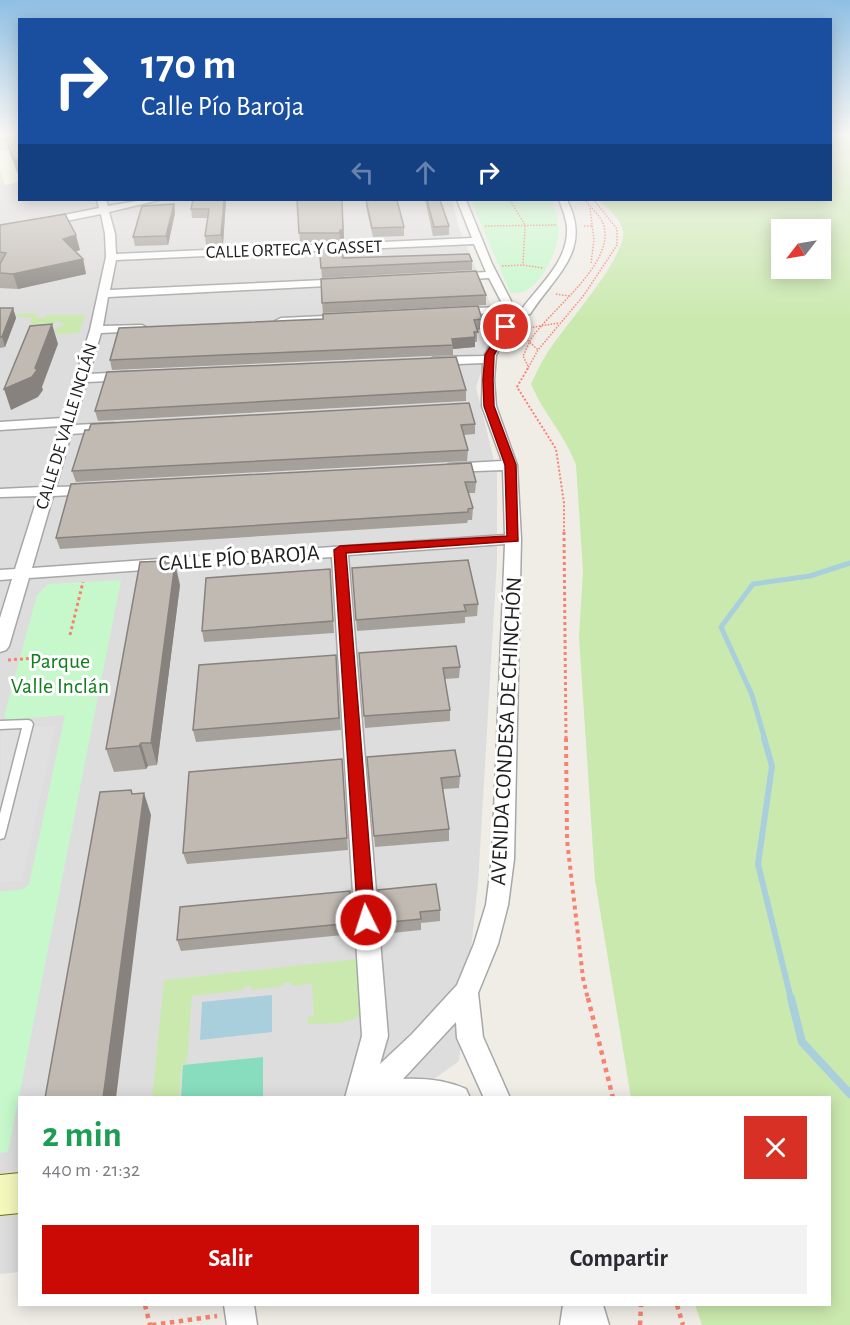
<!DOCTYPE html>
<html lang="es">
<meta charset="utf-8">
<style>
:root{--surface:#fff;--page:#f2f2f3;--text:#2b2b33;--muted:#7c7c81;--accent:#cb0a05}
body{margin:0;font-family:"Alegreya Sans",sans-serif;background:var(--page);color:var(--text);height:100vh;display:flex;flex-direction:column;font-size:22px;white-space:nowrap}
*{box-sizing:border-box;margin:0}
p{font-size:20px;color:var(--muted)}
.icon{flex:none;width:33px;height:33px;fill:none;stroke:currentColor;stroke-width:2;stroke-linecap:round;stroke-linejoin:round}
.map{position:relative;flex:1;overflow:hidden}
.side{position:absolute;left:18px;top:1096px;width:813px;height:210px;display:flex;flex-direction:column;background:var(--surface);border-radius:0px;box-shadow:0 3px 15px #0003}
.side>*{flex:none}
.guide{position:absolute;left:18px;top:18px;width:814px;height:183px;border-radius:0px;box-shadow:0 3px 15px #0003;background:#1a4fa0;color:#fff;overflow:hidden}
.needle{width:39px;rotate:239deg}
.buttons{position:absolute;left:771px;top:219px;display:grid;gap:12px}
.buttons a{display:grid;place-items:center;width:60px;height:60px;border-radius:0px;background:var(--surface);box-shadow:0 3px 15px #0003;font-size:30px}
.pin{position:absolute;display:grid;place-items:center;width:51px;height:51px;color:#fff;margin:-26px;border:3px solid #fff;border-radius:50%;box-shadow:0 2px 6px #0007}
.me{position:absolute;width:66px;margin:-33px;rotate:356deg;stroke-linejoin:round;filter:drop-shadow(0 0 4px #0008)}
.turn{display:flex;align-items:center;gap:21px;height:126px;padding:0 24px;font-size:27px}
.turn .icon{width:78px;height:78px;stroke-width:2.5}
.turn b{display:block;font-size:42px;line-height:51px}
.lanes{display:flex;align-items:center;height:57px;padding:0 24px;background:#0003;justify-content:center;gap:30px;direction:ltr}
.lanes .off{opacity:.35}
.round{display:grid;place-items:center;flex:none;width:63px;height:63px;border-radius:0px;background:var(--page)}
.overview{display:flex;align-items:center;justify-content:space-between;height:102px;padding:0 24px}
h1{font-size:36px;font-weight:700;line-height:45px;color:#1e9e55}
.button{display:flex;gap:12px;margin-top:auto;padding:12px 24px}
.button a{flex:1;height:69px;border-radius:0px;background:var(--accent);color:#fff;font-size:24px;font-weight:700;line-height:69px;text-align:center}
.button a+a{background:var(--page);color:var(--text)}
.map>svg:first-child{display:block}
</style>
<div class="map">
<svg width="850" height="1325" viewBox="0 0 850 1325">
<rect width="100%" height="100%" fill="#f0ede7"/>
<path fill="#dedddd" d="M0,135H19L20,200H452L459,228L498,322L476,387L497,473V560L478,884L459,1061L408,1098H20L19,1272L0,1274Z"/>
<path fill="#fefee2" d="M19,148V182L5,185L0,169V151Z"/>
<path fill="#cae9ae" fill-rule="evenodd" d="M831,135H850V1325H702L695,1305H830V1098H631L595,880L579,637L583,571L576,465C565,435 543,413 531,384C536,374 540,364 546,355C560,331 628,256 623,231C620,218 608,208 598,200H831ZM782,230H820V268H782Z
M18,313H37L36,318H45L46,315H85L79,333L55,334L57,328L65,324L58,321L27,336L32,317H17Z
M357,959L361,1013C353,1026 322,1023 308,1024L307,1017L314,1015L312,984L291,986L290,982L283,983V986L251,990V985L244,987L243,990L192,996L187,1063L182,1064L179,1098H152L164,980Z"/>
<path fill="#c6f8cb" d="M471,200H551C557,210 560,225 558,237C555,257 535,300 510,292Z
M121,580L8,1152L0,1153V892L23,889L29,885L65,715L7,720L4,717L37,595L48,584Z"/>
<path fill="#87ddbe" d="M263,1057V1096L181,1098L183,1065Z"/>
<path fill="#e0e0e0" d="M56,725L22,881L0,883L1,730Z"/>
<path fill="#a9cfdd" d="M272,995V1032L200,1040L202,1002Z"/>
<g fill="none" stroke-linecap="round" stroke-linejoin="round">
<path stroke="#a9cfdd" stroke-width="5" d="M765,740L752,695L721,627L753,584L810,576L850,563"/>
<path stroke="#a9cfdd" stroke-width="6" d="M764,738L772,766L758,864L791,999"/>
<path stroke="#a9cfdd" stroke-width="8" d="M791,998L802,1042L850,1094"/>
<g stroke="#a7a7a7" stroke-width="3">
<path id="lane" d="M28,720L31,721L33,724L5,835L4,838L0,839V814L22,728L0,729V721Z"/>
</g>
<g stroke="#a7a7a7" stroke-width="3">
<path id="street" d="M20,135V137L0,140V136Z
M97,200H106L108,206L143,200H159L109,212L115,234L116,254L472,238L457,200H466L492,264L511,301L510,303H502L489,278L455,280L450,277L455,274L486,272L474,244L116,260L110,290L346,279L351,282L346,285L108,297L103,326L142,325L148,328L142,331L101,333L89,374L128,372L134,376L128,380L87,382L74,425L114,423L121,427L114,431L71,434L56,487L92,486L99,490L92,494L53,496L32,568L505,535L503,470L449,472L442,468L449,464L502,461L482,406L483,363L434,365L428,361L434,357L484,356L506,316L498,313L455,315L449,312L455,309L499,307L513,311L522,309C540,284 569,261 567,227C566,217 562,208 559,200H567C593,251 555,275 530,314L517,317L496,355L494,380L496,406L517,465L521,539L514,859L508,905L498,944L478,993L483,1037L510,1098H484L457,1038L456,1022L403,1079C424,1078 446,1080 466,1089L470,1098H345L362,1036L332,557L29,578L9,646L6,650L0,652V618L12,579L0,580V570L15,569L38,496L0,497V489L41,487L60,426L0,430V422L63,418L90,330L106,257L105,234L101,214L0,234V228L99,208ZM505,544L492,859L486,905L474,944L457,985L412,1034L380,1064L388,1036L348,555Z
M346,315L352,318L350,320L281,324L275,321L281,318Z
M224,1305H254L257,1325H227Z
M563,1305H603L609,1325H560Z"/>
</g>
<g stroke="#687608" stroke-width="2">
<path id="secondary" d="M20,1173V1213L0,1215V1175Z"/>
</g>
<path stroke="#f68372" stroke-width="1.5" stroke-dasharray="1.5 1.5" stroke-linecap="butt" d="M510,200L525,225L523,265
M590,208L594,240L591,263
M485,226L557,225
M584,226H593
M502,266L523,265L543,268
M556,294L569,296
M521,329L559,323
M519,332L538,350
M528,366L523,356C526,351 528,344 531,339C550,310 614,265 604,226C601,216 591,208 585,200
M527,370L538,350L584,295L617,245V229L594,200"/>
<path stroke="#f68372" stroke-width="2" stroke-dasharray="2 2" stroke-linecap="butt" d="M528,368L517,387L556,449L564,503V533"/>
<path stroke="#f68372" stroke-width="3" stroke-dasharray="3 3" stroke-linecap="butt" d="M564,532L566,740
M70,635L83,582
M8,660L36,658"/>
<path stroke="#f68372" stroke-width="4" stroke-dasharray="4 4" stroke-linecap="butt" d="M566,738L567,840L583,978L588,999"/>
<path stroke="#f68372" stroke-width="4.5" stroke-dasharray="4.5 4.5" stroke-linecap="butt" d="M588,998L613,1098
M145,1305L150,1325
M677,1305L683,1325
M152,1325L217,1316
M640,1325L641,1305"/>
<use href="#lane" fill="#fff" fill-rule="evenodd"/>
<use href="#street" fill="#fff" fill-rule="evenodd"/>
<use href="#secondary" fill="#f4f8bd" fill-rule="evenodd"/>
</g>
<path fill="#a6a09a" d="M11,135L19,178L10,154L5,136Z
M193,200H226L223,244L206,245L205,236L208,218H192L191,209Z
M297,200H342L344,239H340V242H300Z
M366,200L404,227V236L373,237L366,207Z
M425,200H440L449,226V235L433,236Z
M174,204L175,213L168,245L135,246L133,237Z
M0,225L80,250L75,251L83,259L86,274L18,289L0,288Z
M319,244L343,258L472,261V270L322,278Z
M486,295V305L323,313L322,303Z
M0,308H13L16,318L5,347L0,348Z
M482,319V329L477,330V342H475V347L453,349V355L112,370L110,360L119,328Z
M466,390V401L98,421L95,411Z
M475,424V434L464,435L468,450L467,461L76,482L72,471L85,430Z
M476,482L475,493H468L473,508L472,520H468L467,523L60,549L56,538L71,484Z
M352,568L478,604L477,616L465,617V623L357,631Z
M330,569L334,633L204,642L202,631Z
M180,585L157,765L148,766L146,769L114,772L106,749Z
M359,653L460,667L459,678L445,679L450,710V721L365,728Z
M336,655L341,730L196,742L193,730Z
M367,757L460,776L459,788L443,789L449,829V841L375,847Z
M343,771L348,850L187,864L183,853Z
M378,890L440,910V921L421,923V930L382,934Z
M350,891L353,934L181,951L177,940Z"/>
<path fill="#87827d" d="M14,159H20L19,178Z
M224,200H226L223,244L221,235Z
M342,200L344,239H340V230Z
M174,204L175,213L168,245L166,236Z
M76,235L80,250L67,254L63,239Z
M83,259L86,274L18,289L13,274Z
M13,308L16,318L5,347L2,337Z
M52,324L58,344L42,387L43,390L38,397L11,410L4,389L35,368Z
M475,337V347L453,349L452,339Z
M175,563L180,585L157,765L151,743Z
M141,743L148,766L146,769L139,746Z
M144,793L151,815L116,1098H103Z"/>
<path fill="#c1bab3" stroke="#87827d" stroke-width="1.5" d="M20,135V159H14L5,136Z
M193,200H224L221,235L205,236L209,209H191Z
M297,200H342L343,230H340V233H299Z
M366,200H397L404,227L372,228Z
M427,200H440L449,226L434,227Z
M174,204L166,236L133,237L142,206Z
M65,214L76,235L63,239L83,259L13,274L0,273V264L6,253L0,252V225Z
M341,243L343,258L469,254L472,261L321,268L319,244Z
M476,271L486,295L322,303L321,279Z
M478,306L482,319L474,320L478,332H474L475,337L452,339L453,345L110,360L119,328L323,319V314Z
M0,308H13L2,337H0Z
M52,324L35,368L37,370L32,377L4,389L30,326Z
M456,357L466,390L95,411L107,372Z
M469,403L475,424L461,425L468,450L72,471L85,430H89L91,424Z
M471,463L476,482H465L473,508L468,509V512L56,538L71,484Z
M468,560L478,604L464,605L466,611L356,620L352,568Z
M165,561V563H175L151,743H141L139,746L106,749L140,562Z
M330,569L333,621L202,631L206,578Z
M456,646L460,667L443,668L450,710L364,716L359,653Z
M336,655L339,718L193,730L199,665Z
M455,750L460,776L441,778L449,829L374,836L367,757Z
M342,759L347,838L183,853L189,772Z
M131,790L132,794L144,793L103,1098H45L100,792Z
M436,884L440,910L420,912L421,919L381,923L378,890Z
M350,891L352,923L177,940L180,907Z"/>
<linearGradient id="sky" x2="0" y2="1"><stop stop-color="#8fbfe4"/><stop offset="0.42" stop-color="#f8f7f4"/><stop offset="1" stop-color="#f8f7f4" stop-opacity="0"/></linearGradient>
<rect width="850" height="321" fill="url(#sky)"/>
<path fill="#cb0a05" stroke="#840603" stroke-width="1.5" d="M506,325L511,327L494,355L493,380L494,406L516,465L518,541L346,553L375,920L372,926L366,928L360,926L358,920L334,550L340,546L507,536L505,465L484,406L483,380L485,355L503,326Z"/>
<g text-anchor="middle" stroke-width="6" stroke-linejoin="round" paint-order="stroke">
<g font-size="18" fill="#202020" stroke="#fff">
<text transform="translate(294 249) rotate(-2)" y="6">CALLE ORTEGA Y GASSET</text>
<text transform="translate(66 426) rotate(-73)" y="6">CALLE DE VALLE INCLÁN</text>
</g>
<g font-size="22" fill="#202020" stroke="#fff">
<text transform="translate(239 557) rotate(-4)" y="8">CALLE PÍO BAROJA</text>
<text transform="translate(505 731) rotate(-87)" y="8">AVENIDA CONDESA DE CHINCHÓN</text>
</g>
<g font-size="22" fill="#0f7e1b" stroke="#fff">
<text x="60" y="668">Parque<tspan x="60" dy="25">Valle Inclán</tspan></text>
</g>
</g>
</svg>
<div class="buttons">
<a><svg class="needle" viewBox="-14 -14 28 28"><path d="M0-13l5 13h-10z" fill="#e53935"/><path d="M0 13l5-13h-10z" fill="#7c7c81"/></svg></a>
</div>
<div class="pin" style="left:506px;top:327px;background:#d93025"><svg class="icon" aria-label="arrive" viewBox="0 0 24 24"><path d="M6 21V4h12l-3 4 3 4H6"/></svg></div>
<svg class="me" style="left:366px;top:920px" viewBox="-20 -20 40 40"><circle r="17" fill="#cb0a05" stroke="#fff" stroke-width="3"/><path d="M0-11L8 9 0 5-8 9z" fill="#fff"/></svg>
<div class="guide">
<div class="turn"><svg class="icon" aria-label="right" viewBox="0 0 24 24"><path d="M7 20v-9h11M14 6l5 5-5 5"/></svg><div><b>170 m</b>Calle Pío Baroja</div></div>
<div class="lanes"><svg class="icon off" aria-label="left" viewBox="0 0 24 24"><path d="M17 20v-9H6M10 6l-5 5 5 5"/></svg><svg class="icon off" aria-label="ahead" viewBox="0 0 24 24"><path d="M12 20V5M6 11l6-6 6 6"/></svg><svg class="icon" aria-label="right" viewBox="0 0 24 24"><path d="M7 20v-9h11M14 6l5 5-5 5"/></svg></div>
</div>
<section class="side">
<div class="overview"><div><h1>2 min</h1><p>440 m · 21:32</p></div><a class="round" style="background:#d93025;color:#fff"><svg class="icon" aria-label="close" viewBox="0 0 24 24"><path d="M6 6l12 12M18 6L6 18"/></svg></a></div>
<div class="button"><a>Salir</a><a>Compartir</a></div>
</section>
</div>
